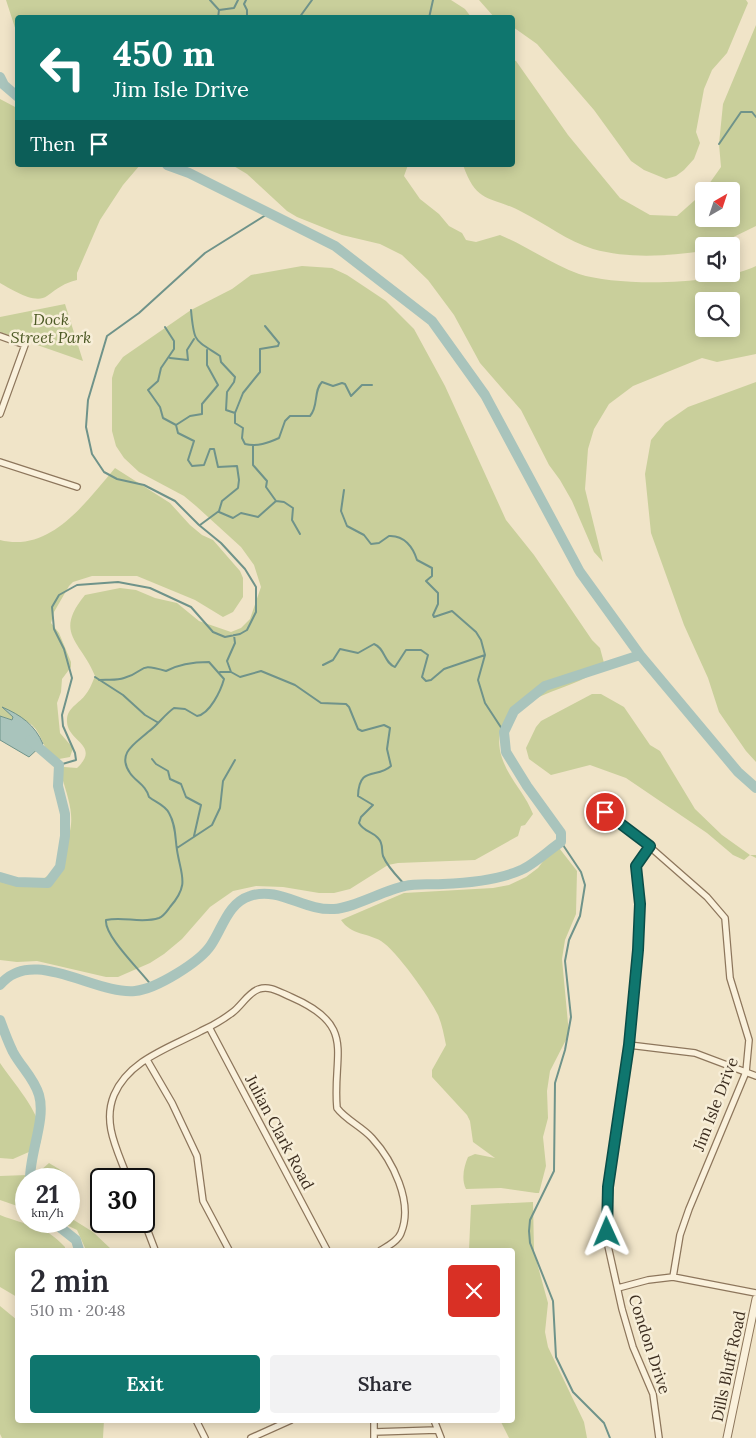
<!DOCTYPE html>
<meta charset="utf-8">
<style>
:root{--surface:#fff;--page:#f2f2f3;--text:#2b2b33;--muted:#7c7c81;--accent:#0f766e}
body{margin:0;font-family:Lora,serif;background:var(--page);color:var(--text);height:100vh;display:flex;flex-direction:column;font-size:19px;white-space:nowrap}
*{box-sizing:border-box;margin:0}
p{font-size:16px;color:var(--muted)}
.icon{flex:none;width:28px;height:28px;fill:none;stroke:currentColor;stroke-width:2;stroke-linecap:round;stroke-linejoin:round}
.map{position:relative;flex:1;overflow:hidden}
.drawer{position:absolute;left:15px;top:1248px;width:500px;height:175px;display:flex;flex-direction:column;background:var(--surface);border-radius:5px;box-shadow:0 2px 12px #0003}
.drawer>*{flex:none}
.guide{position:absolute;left:15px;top:15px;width:500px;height:152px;border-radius:5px;box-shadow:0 2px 12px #0003;background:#0f766e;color:#fff;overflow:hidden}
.needle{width:32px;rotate:39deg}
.buttons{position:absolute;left:695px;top:182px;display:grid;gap:10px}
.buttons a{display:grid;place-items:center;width:45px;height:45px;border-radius:5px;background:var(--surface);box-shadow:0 2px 12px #0003;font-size:25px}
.speed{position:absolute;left:15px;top:1168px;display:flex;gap:10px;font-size:25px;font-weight:700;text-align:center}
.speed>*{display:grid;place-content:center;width:65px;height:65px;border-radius:50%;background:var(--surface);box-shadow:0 2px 12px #0003;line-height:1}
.speed small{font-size:12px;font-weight:400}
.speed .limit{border:2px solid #111;border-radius:8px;background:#fff;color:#111}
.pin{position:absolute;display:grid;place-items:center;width:42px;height:42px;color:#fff;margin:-21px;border:2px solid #fff;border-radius:50%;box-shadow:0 1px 5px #0007}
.me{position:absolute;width:55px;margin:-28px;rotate:359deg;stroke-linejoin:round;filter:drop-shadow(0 0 4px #0008)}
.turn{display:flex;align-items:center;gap:18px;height:105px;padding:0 15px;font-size:22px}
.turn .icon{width:65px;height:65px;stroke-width:2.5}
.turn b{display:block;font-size:35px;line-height:42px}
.then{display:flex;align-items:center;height:48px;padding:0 15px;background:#0003;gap:10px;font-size:19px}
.round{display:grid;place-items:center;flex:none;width:52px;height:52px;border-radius:5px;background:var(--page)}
.headline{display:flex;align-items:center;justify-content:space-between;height:85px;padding:0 15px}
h1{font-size:30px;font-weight:600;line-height:38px}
.button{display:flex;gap:10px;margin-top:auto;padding:10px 15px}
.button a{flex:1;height:58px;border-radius:5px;background:var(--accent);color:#fff;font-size:20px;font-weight:600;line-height:58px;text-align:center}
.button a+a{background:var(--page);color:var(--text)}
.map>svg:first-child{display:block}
</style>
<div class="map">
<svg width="756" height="1438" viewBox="0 0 756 1438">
<rect width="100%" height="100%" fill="#f0e4c8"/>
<path fill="#c9cf9b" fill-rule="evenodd" d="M6,0H451L465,9L471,17L18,18L17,34Z
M479,0H746L748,3L727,53L712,70L704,89L696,132L700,143L694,159L684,170L676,176L666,179L644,170L631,161L594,110L537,44L513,27L512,18L494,17Z
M756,25V226L715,246H704V251C668,256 629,259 593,249C567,241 546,224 522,212C490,195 477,205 463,165H512L513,60L516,61L568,135L620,198L650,215L677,216L704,192V219H731V191H704L721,167L719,144L723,104Z
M0,99L17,108L18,165H140L123,185L100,220L77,273V280C64,283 58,288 47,296C35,305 11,289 0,283Z
M232,165H408L404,176L420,199L439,214L449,226L462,233L466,240L476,242L500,235C527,246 551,264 579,274C619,287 718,285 756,266V354L717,362L702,358L633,386L609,404L594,429L588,449L585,489L603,562L594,552L572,501L560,480L549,465L521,410L480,363L454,315L428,280L402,255L380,244L342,235L297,217L287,211L247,174ZM704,301H731V329H704Z
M302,266L332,268L347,275L386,301L414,329L445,386L506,520L534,555L592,640L600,648L604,663C583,695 481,692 502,758C509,779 525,793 533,814L525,825L521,826L518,836L475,860L398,863L388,865L350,889L334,893H319L283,887L256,886L233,891L210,907L182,939L164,954L150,963L118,977H106L37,961L17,962L0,960V881C22,887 41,885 57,868C76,822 75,819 60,771L64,767L77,768C101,745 68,742 67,722C66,708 79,704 86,694C90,689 93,681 95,676C81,641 53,634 85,595L120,588L136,590L155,598L177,603L199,621L231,632L241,628L250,619L261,587L254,565L241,547L196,506L184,496L139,472L124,458L116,446L112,431V378L115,368L123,357L191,310L232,289L251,275Z
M65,304L83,361L0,332V317Z
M756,382V762L746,751L719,712L708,678L684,625L651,533L645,474L651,440L665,423L688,407Z
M115,468L170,503L190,525L202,535L213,540L240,571L243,578V597L233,612L223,617L195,600L137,576H92L73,582L69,586L54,612L51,623L59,633L71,662V667L62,679L61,692L57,703L60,733L73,748L70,757L59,759C42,753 44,736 32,725C27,721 19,719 13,717L12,720L0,716V540C51,553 86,502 115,468Z
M592,694H601L624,707L650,745L660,751L695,809L722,835L750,855H756V858L750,855L744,860L733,855L707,833L626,778L590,765L551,775L529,759L526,748L536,727L541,721Z
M556,844L577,871L576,914L565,940L562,959L569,1034L550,1071L547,1091L548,1118L543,1137L546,1166L539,1193H536L501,1188L466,1189C461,1179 464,1166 468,1157L475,1154L495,1158L473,1142L470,1121L467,1115L432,1077V1070L446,1045C444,1035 442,1024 438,1015C430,998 396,950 381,941C368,933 351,935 341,920L404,893L493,888L509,885L526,877L538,868Z
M0,1063C13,1083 53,1125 38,1148L13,1159L0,1158Z
M49,1163C58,1169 76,1176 71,1189L69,1190V1179H26V1209L0,1200V1176L27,1175L33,1177Z
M533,1202L534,1252L548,1303L545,1332L548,1347L584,1422L587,1438H509L500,1420H512V1250H469L471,1205Z
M0,1215C27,1226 44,1224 65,1247V1250H18L17,1297L0,1287Z
M69,1217L93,1232L112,1250H86L77,1230L58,1221H69Z
M0,1306L17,1320L18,1420H104L103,1438H2L0,1434Z"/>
<path fill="#a9c4bc" stroke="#6f938a" d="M2,707C21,715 35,725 43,744L29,757L0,740V716L12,720L13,717Z"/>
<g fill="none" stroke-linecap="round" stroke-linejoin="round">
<path stroke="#6f938a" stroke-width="2" d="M210,0L219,10
M246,0L244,4L247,10V18
M219,10L234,8L238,0
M218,18L219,10
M299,18L312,0
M429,18L433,0
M719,144L741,112H752L756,117
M191,310C194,343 194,339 220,356L221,362L235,377L234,382L227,392L226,410L235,413
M265,326L279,343L278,346L260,349V372L243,393L235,413V423L243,428L242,438L245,444C257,447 268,443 279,438L285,421L290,416H310C319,406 313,391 322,382L333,386L342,383L345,384L351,396L362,385H372
M165,327L174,341V349L161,368L158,381L148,390L160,407L163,418L176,425
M170,358L188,360L187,350L194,339
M176,425L178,433L194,441L188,460L192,466L204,465L210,449H214L218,467L237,466L239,480L238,488L222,501L219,511L200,525
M176,425L190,416L202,414V404L218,385L207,365V350
M253,446V465L267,481L266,487L276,501
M344,490L341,511L347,526L364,535L371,544L379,543L389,536C404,535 413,547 417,560L432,568V576L426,581L438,593V604L433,615L434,617L452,611L476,632L481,640L485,655L478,680L485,703L504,732
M276,501L284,502L293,508L292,520L300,534
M219,512L233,518L241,513L258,517L276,501
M323,665L333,660L340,649L358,653L374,644C385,648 384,663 395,667L406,650H421L428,655L422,677L426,681L431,680L444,669L485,655
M220,672H231L240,677L261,671L295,685L321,703L346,704L349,707L358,729L362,731L384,725L390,728L387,749L391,766C377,779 359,765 358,796L373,805L361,817L359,823C364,832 372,831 378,838C384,844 381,850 383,856C388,868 398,877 406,886
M231,672L227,661L235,643L234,635
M95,677L123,695L145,715L157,722
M99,680C107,679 116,681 124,678C148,671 136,662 166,671C179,664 194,662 209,662L224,679C221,690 210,714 197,716L185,709L174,708C164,715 158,725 148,732C136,743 116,753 130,773C136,782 146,785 149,797C155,802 165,805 169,813C176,825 175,838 177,850C181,876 190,884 170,907C167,911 164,916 159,918C141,924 124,916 106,920C104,936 141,971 151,985
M152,759L156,764L168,771L170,779L181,784L186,797L201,805L194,836
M59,765L76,760L75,753L63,726L62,715L72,678L64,649L54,629L52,607L59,595L77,585L118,582L150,588L191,607L213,632L225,637L240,634L247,630L256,612V587L245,569L221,543L199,525L175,501L144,485L117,479L104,472L92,454L86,427L88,400L107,336L139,313L205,253L269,213
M561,842L581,872L585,885L580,916L569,940L565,961L571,1017L565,1050L555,1083L554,1171L530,1220L529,1231L530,1243L553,1301L556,1357L573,1392L604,1423L610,1438
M177,848L212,825L220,808L223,781L235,760"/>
<path stroke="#a9c4bc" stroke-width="10" d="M0,77L4,85L18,97
M167,165L189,173L335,246L432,321L485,395L580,572L640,655L738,772L756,788
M0,877L17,882L48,883L60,867L65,836V814L58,786L59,765L30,740
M0,985C32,945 95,995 135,991C156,989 200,962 211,945C223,927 228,903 250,896C279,886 304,911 334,909C354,908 384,890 405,886C417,883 431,885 443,884C467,883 499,880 521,870C533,865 549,850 561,842V833L527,786L506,752L504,732L514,711L545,686L640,655
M0,1020C4,1031 8,1042 13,1052C21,1067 34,1078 39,1095C46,1119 30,1152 30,1179
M52,1221L76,1240L79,1250"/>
<g stroke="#8d765c" stroke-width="8">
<path id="minor" d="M0,336L25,345L0,414
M0,462L77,487
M605,813L650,847L707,897L725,918L730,978L749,1040L746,1072L689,1209L680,1235L673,1277
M650,847L636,866L640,905L638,950L629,1045L608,1187L606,1217L608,1246L622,1309L633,1347L653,1394L659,1438
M209,1027L327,1250
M629,1045L695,1053L756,1076
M147,1060L172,1103L197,1156L203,1201L229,1250
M128,1179C118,1151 102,1124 114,1095C129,1060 169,1048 201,1031C212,1026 224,1019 233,1012C241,1006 249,992 259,989C270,985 281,993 291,997C358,1026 332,1053 337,1108C346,1120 361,1126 372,1138C392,1160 414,1202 401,1233C398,1241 388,1246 381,1250
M144,1221L155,1250
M618,1288L648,1280L673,1277L756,1293
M196,1420L205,1438
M374,1420V1438
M434,1420L441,1438
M374,1432L437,1430
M251,1438L291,1420"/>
</g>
<g stroke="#8d765c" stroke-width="9">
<path id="tertiary" d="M727,1438L756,1299"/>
</g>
<use href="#minor" stroke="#faf1dc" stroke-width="5.5"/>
<use href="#tertiary" stroke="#faf1dc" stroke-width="7"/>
</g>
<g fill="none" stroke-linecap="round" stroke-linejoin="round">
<g stroke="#0a4d48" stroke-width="12">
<path id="route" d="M605,812L650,846L636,866L640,904L638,950L629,1045L608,1187L607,1232"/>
</g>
<use href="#route" stroke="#0f766e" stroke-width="9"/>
</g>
<g text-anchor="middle" stroke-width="5" stroke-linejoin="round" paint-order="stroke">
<g font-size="16" font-style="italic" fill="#4d5a26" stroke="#f7eed8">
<text x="51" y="325">Dock<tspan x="51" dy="18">Street Park</tspan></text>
</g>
<g font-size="16" fill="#3d2e20" stroke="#f7eed8">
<text transform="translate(715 1104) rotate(-69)" y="6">Jim Isle Drive</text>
<text transform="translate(280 1132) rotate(62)" y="6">Julian Clark Road</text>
<text transform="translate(650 1344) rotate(72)" y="6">Condon Drive</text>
<text transform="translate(728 1366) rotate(-78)" y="6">Dills Bluff Road</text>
</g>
</g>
</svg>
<div class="buttons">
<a><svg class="needle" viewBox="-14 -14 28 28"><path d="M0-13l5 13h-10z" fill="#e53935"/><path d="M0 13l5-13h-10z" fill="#7c7c81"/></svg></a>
<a><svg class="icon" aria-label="sound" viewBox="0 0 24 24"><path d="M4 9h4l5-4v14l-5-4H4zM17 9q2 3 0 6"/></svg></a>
<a><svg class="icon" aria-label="search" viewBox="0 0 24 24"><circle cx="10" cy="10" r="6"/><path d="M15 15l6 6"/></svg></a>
</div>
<div class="speed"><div>21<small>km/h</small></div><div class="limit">30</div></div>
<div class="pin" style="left:605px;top:812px;background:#d93025"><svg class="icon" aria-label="arrive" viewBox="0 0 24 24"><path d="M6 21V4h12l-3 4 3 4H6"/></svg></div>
<svg class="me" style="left:607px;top:1232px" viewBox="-20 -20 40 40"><path d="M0-17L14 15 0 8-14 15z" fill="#0f766e" stroke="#fff" stroke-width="4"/></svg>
<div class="guide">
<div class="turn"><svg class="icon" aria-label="left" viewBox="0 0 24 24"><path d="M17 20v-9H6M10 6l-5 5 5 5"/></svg><div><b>450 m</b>Jim Isle Drive</div></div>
<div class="then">Then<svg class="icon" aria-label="arrive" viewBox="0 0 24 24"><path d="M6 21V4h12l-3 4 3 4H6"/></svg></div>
</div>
<section class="drawer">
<div class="headline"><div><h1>2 min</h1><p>510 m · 20:48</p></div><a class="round" style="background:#d93025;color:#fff"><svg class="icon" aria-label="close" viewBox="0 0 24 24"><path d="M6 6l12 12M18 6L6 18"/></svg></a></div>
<div class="button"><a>Exit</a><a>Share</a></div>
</section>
</div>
